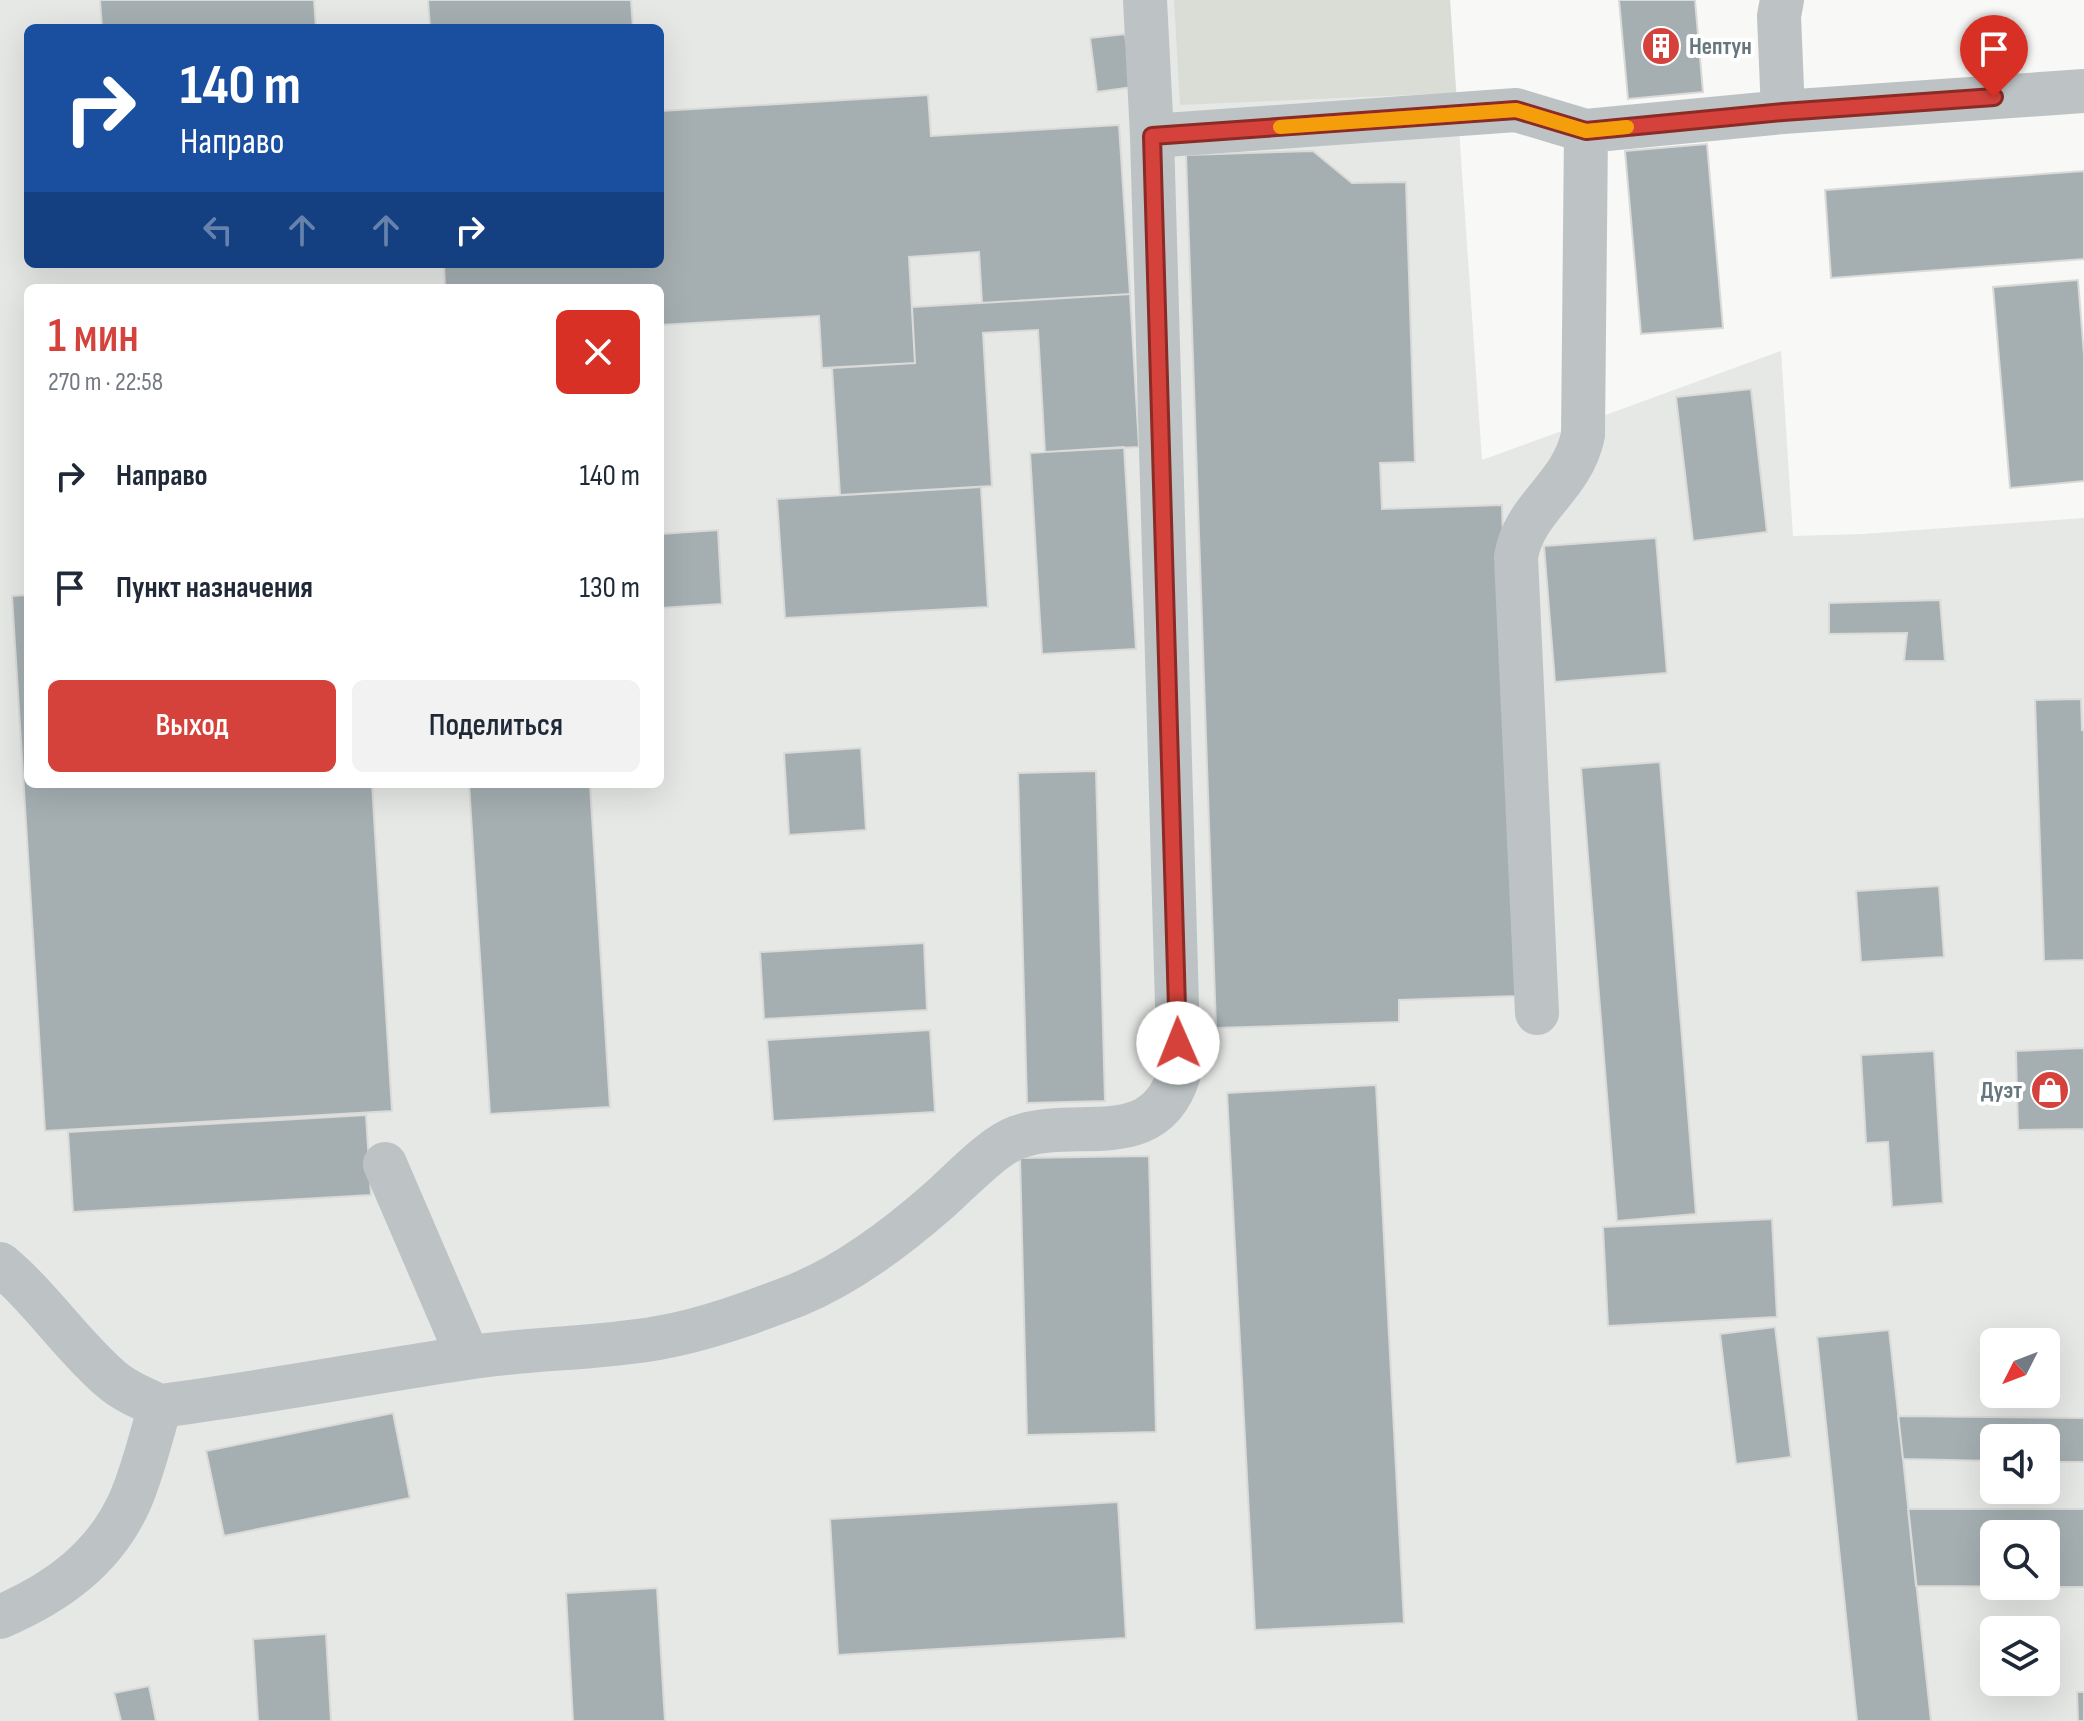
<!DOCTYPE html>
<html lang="ru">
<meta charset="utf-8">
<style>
:root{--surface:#fff;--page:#f2f2f3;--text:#1f2937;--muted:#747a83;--accent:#d4423b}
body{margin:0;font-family:"Sofia Sans Condensed",sans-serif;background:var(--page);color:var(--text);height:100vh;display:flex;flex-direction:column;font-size:30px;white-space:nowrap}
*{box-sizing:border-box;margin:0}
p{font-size:26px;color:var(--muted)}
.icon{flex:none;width:44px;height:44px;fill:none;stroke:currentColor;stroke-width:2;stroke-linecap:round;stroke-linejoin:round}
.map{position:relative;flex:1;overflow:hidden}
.sheet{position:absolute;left:24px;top:284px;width:640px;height:504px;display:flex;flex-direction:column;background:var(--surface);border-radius:12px;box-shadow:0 8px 32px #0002}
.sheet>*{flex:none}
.top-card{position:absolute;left:24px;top:24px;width:640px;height:244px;border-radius:12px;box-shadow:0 8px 32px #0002;background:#1a4fa0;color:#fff;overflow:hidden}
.needle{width:52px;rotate:228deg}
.controls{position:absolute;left:1980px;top:1328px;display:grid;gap:16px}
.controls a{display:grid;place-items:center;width:80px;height:80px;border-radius:12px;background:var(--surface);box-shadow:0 8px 32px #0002;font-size:40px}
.pin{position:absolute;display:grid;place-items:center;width:68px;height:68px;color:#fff;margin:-82px -34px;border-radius:50% 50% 50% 0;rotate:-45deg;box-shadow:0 0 8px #0007}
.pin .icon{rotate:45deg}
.me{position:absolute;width:88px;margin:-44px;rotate:359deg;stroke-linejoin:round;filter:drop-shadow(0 0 6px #0008)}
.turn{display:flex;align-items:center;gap:28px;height:168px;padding:0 24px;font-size:36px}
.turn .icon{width:104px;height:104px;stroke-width:2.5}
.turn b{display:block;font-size:56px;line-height:68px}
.lanes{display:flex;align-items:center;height:76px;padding:0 24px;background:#0003;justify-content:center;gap:40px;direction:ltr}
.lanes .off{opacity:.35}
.round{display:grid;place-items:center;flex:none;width:84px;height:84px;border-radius:12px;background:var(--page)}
.headline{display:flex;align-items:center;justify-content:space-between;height:136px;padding:0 24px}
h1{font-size:48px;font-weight:600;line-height:60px;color:var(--accent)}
.action{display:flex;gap:16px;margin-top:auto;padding:16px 24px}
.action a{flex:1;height:92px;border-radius:12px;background:var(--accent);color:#fff;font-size:32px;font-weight:600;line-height:92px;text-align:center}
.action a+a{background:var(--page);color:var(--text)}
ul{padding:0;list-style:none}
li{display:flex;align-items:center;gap:24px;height:112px;padding:0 24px}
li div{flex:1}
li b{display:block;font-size:30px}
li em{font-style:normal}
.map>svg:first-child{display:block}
</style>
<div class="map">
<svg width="2084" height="1721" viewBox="0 0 2084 1721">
<rect width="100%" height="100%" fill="#f8f8f6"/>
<path fill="#e6e8e6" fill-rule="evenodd" d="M0,0H1450L1482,460L1781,351L1793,536L1863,534L2084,518V1721H0ZM28,28H660V264H28ZM28,288H660V784H28ZM1994,1342H2046V1394H1994ZM1994,1438H2046V1490H1994ZM1994,1534H2046V1586H1994ZM1994,1630H2046V1682H1994Z"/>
<path fill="#d9ddd5" d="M1174,0H1450L1456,93L1180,105Z"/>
<path fill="#a5afb2" stroke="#dadad8" stroke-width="2" fill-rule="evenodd" d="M100,0H314L316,28H102Z
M428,0H631L633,28H430Z
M1619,0H1695L1703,92L1628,99Z
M1125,34L1133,87L1097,92L1090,38Z
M928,95L931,136L1119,125L1130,294L982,303L979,252L909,257L915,363L822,368L819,316L660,325V288H445L444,264H660V111Z
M1707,144L1723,328L1641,334L1625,151Z
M1313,151L1352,183L1406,182L1415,462L1380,463L1382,509L1502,505L1517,996L1399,1000V1022L1216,1028L1186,155Z
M2084,171V259L1831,278L1825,190Z
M2078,280L2084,355V481L2010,488L1993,287Z
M1130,294L1139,447L1045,452L1038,330L983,333L992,486L840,495L832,368L915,363L912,307Z
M1751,389L1767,532L1693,541L1676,397Z
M1124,447L1136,649L1042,654L1030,453Z
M981,487L988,607L785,618L777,499Z
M718,530L722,604L660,608V534Z
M1656,538L1667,673L1555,682L1544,546Z
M28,595V784H372L392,1111L45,1131L12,596Z
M1940,600L1945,661H1904L1907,633L1829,634V603Z
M2081,699L2082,730H2084V960L2044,961L2035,700Z
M861,748L866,830L789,835L784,753Z
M1660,762L1696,1214L1617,1221L1581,768Z
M1096,771L1105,1101L1027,1103L1018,773Z
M469,784H590L610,1107L490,1114Z
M1939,886L1944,957L1861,962L1856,891Z
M924,943L927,1010L764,1019L760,952Z
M930,1030L935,1112L773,1121L767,1040Z
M2084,1048V1131V1129L2018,1130L2016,1051Z
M1934,1051L1943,1203L1892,1207L1888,1142L1866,1143L1861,1055Z
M1376,1085L1404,1623L1255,1630L1227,1093Z
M366,1115L371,1195L73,1212L68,1132Z
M1149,1156L1156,1432L1027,1435L1020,1158Z
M1772,1219L1777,1317L1608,1326L1603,1227Z
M1775,1327L1791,1457L1736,1464L1720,1334Z
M1889,1330L1903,1459L1931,1721H1857L1817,1337Z
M393,1413L410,1498L224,1536L206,1451Z
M1898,1416L2084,1418V1462H2046V1438H1994V1461L1903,1459Z
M1118,1502L1126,1638L838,1655L830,1519Z
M1908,1509H2084V1587L1916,1586ZM1994,1534H2046V1586H1994Z
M657,1588L665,1721H573L566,1593Z
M326,1634L331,1721H258L253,1639Z
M149,1686L156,1721H121L114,1693Z
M2077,1692H2084V1721H2078Z"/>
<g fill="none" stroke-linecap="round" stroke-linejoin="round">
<path stroke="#bdc3c5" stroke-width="44" d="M1145,0L1152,136L1516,110L1586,131L1783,112L2084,91
M1782,0L1779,16L1783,112
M1537,1013L1516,557C1524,507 1572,488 1583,435L1586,131
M385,1164L468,1357
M0,1264C42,1299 72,1346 112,1380C126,1392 144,1399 160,1406
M0,1617C56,1593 104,1559 130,1501C143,1471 151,1437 160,1406C263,1393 364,1373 466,1358C529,1348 595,1349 658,1338C705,1330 753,1312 797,1295C848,1274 897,1237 938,1201C960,1182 991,1147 1018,1137C1078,1116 1154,1155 1179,1074L1152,136"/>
</g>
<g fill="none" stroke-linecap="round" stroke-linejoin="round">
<g stroke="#8a2b26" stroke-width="20">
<path id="route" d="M1178,1043L1152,136L1516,110L1586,131L1783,112L1994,97"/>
</g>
<use href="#route" stroke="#d4423b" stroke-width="14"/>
<path stroke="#f59e0b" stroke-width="14" d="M1280,127L1516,110L1586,131L1627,127"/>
</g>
<defs>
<g id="building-disc" transform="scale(2)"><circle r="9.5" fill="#d4423b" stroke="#fff"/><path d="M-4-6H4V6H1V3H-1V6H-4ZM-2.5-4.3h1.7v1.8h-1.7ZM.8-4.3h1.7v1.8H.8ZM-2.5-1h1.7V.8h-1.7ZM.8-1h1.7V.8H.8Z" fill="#fff"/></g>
<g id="shop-disc" transform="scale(2)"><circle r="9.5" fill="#d4423b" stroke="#fff"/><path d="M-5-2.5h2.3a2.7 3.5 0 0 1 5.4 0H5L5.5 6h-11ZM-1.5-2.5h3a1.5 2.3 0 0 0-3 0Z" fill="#fff"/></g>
</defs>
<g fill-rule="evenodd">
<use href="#building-disc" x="1661" y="46"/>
<use href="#shop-disc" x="2050" y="1090"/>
</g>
<g text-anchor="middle" stroke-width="8" stroke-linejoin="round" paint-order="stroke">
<g font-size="24" font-weight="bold" fill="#66787e" stroke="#fff" text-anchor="start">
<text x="1689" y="54">Нептун</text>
<text x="2022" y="1098" text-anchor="end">Дуэт</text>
</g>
</g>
</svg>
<div class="controls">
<a><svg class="needle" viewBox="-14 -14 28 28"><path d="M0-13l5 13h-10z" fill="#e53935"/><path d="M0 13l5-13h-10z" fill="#747a83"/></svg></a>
<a><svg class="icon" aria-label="sound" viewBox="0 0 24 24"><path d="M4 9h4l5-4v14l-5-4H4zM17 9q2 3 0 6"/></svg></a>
<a><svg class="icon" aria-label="search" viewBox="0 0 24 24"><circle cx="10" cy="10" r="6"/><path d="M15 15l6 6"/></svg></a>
<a><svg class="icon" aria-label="layers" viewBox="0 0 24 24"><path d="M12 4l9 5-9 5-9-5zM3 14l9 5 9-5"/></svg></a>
</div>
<div class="pin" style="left:1994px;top:97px;background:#d93025"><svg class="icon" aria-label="arrive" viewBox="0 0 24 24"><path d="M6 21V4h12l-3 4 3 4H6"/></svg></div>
<svg class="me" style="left:1178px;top:1043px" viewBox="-20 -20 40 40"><circle r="19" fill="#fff"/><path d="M0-13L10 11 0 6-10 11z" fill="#d4423b"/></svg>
<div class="top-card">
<div class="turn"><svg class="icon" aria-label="right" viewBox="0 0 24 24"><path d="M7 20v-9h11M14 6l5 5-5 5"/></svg><div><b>140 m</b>Направо</div></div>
<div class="lanes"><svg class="icon off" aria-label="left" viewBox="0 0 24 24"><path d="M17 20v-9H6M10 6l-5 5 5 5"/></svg><svg class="icon off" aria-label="ahead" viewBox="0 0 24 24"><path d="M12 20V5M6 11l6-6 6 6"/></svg><svg class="icon off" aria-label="ahead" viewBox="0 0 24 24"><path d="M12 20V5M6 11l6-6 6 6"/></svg><svg class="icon" aria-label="right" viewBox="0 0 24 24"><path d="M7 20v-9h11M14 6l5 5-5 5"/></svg></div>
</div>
<section class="sheet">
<div class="headline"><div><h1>1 мин</h1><p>270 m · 22:58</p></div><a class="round" style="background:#d93025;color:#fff"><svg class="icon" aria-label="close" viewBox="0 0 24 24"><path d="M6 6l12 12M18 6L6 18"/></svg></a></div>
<ul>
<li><svg class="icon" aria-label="right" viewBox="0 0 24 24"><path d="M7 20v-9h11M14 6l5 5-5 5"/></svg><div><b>Направо</b></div><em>140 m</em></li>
<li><svg class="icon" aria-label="arrive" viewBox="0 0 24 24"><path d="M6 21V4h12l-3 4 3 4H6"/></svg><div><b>Пункт назначения</b></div><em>130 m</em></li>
</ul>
<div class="action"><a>Выход</a><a>Поделиться</a></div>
</section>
</div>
